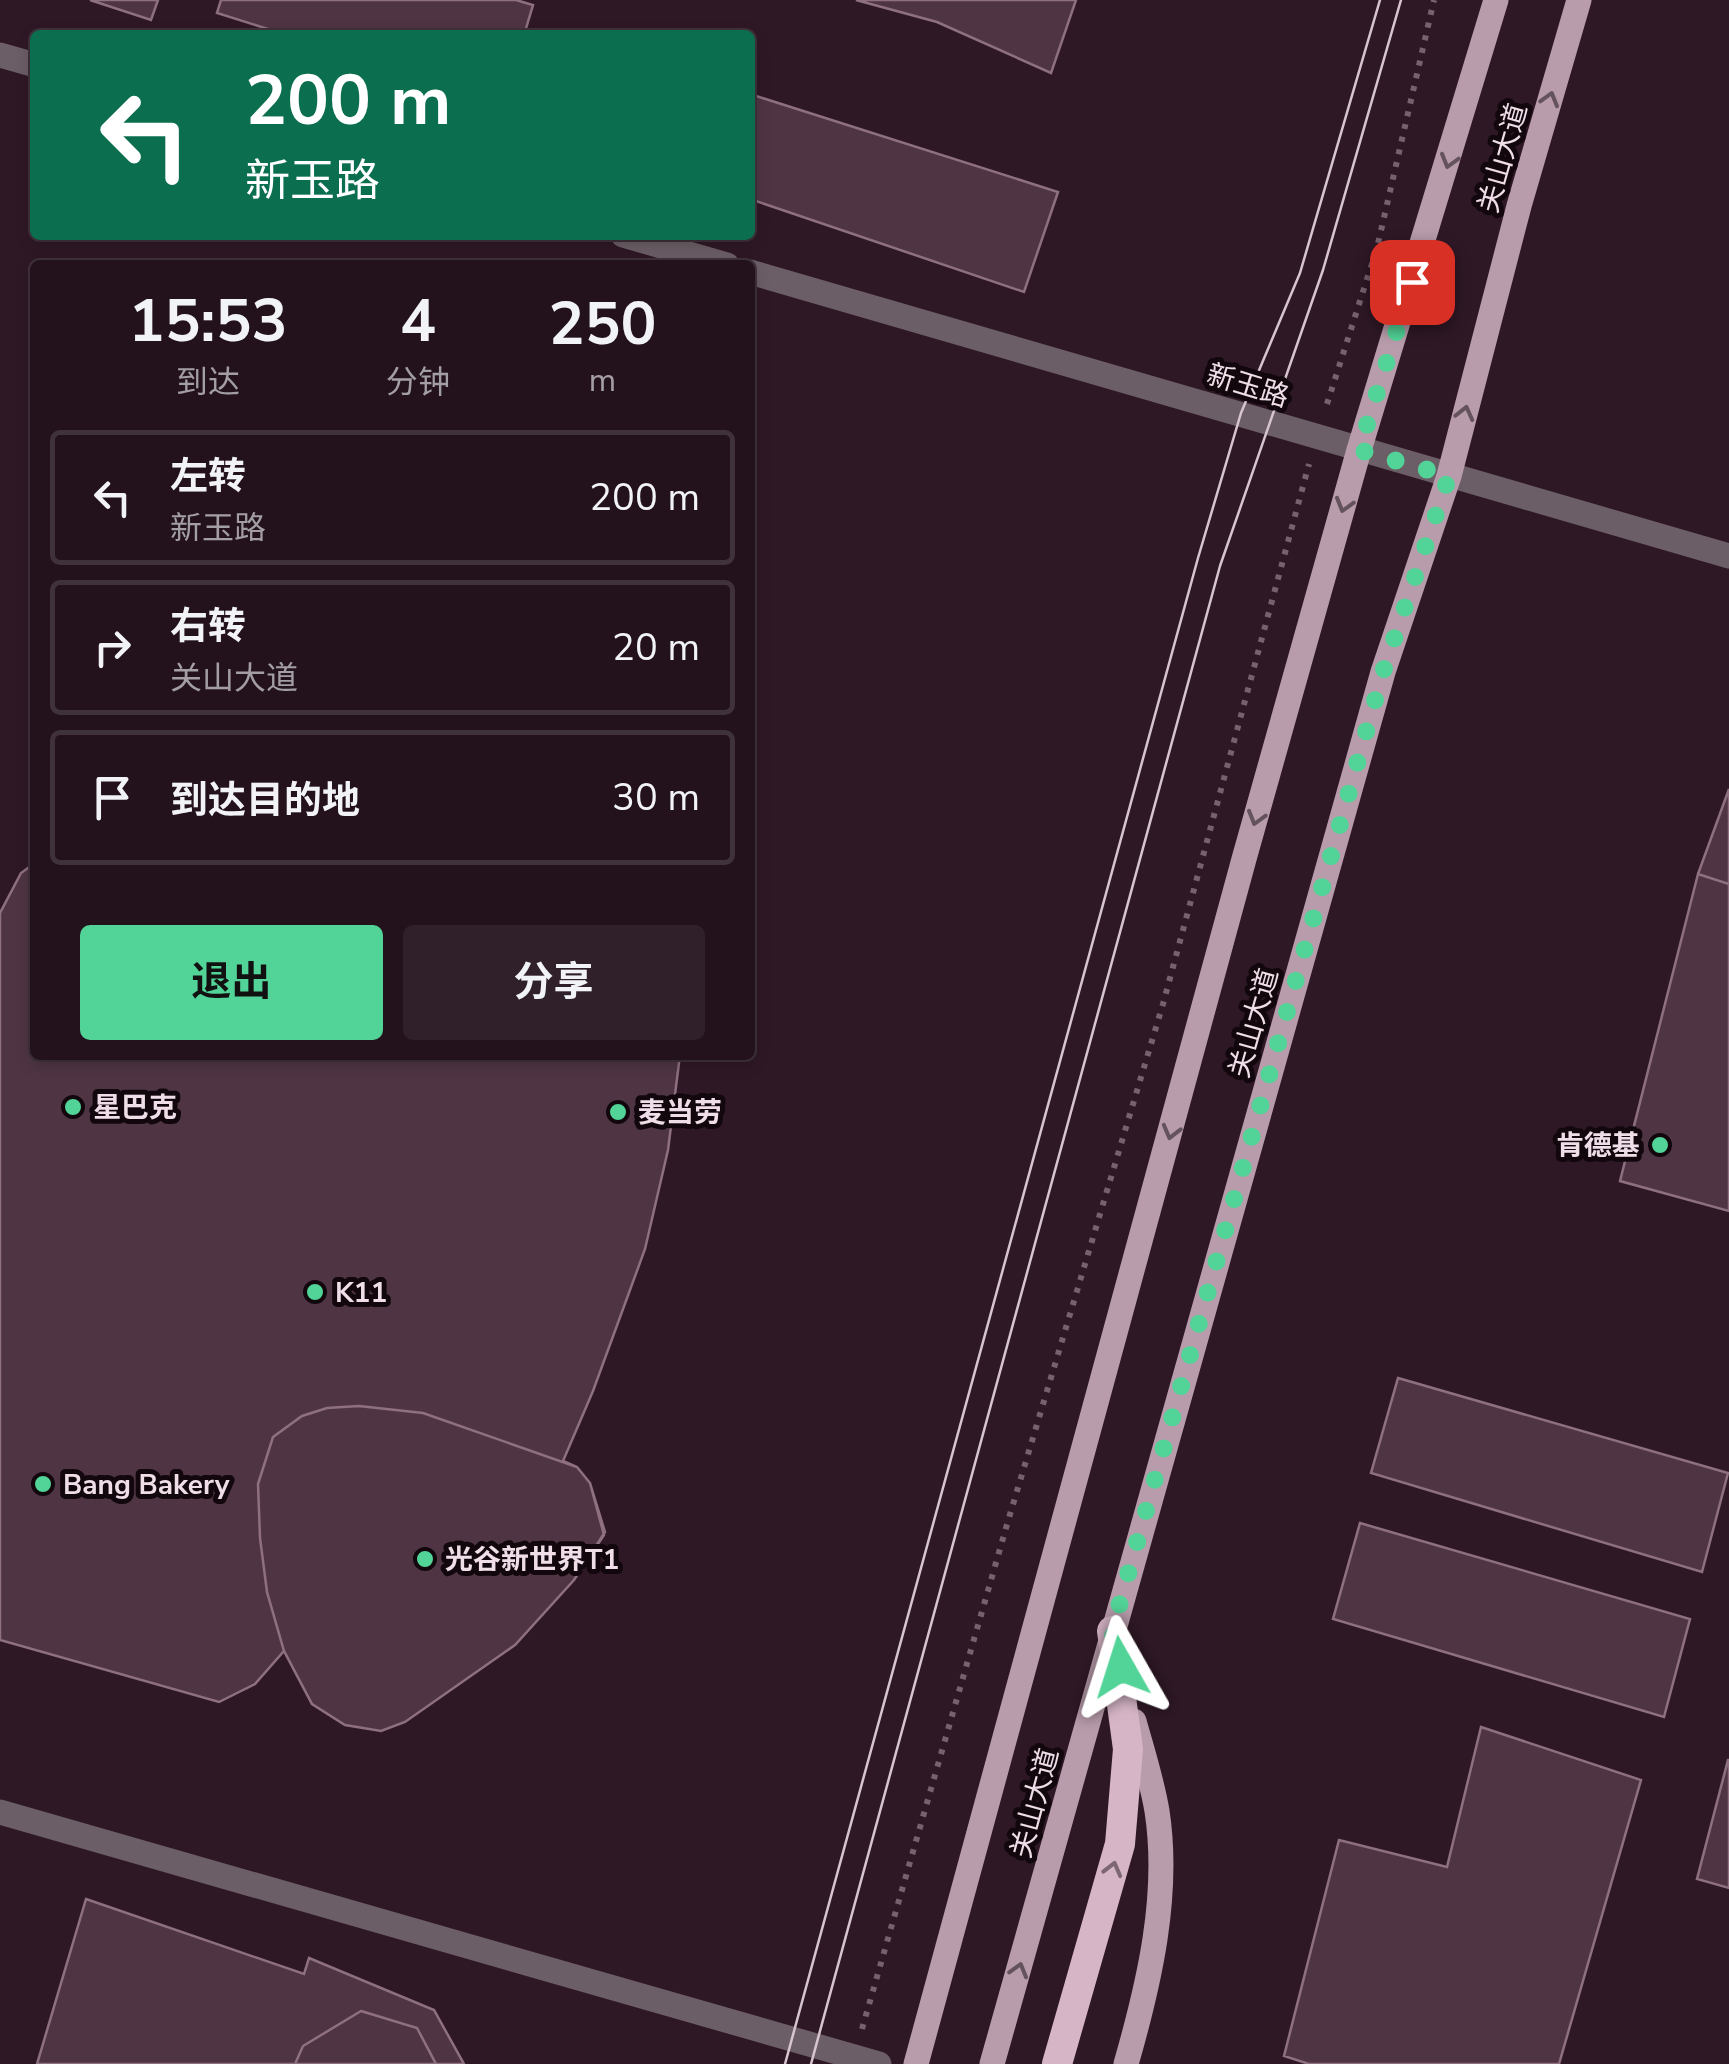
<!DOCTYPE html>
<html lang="zh">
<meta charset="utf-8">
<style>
:root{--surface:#23121c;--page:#2f2029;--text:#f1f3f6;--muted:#a39ea3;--line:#40323b;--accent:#52d397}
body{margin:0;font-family:"Nunito Sans","Noto Sans SC",sans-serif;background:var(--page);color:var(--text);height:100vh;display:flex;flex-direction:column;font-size:38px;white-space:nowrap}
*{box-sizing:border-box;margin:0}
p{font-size:32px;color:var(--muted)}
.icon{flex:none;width:55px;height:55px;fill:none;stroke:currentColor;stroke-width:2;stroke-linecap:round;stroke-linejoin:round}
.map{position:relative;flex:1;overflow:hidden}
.drawer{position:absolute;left:30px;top:260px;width:725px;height:800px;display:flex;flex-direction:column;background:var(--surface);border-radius:10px;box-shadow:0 5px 15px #0003,0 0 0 2px var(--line)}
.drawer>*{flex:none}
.banner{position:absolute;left:30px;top:30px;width:725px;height:210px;border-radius:10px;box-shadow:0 5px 15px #0003,0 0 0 2px var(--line);background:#0b6e4f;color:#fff;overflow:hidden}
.pin{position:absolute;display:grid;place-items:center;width:85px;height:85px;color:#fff;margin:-42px;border-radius:20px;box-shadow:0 5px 15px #0006}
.me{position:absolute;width:110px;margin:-55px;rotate:354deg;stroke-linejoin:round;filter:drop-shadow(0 0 8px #0008)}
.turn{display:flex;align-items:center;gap:35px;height:210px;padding:0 50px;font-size:45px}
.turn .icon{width:130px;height:130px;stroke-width:2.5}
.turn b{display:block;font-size:70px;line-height:85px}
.eta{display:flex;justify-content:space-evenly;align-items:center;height:170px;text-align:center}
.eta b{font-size:60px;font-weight:700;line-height:70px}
.button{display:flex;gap:20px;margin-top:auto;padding:20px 50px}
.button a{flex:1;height:115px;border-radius:10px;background:var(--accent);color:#111;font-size:40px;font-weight:700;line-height:115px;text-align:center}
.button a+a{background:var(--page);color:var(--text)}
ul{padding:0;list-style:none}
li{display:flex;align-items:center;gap:30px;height:135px;margin:0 20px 15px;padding:0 30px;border:5px solid var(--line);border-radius:10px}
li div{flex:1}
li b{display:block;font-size:38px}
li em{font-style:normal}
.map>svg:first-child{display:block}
</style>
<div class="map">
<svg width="1729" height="2064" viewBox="0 0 1729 2064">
<rect width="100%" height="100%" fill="#2f1826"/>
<path fill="#4f3544" stroke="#8e7081" stroke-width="2.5" d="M90,0H158L151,20Z
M221,0H516L533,5L524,35H287L217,13Z
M856,0H1076L1051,73L937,22Z
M750,94L1058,192L1024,292L750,199Z
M1729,789V884L1698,874Z
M35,863V1055H680L668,1150L645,1249L593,1391L563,1461L577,1467L590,1483L604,1535L574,1580L515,1645L405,1722L381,1731L345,1725L312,1704L284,1651L255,1684L219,1702L0,1640V913L21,873Z
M1698,874L1729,884V1211L1620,1181Z
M1398,1378L1728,1473L1702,1572L1371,1473Z
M359,1406L423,1413L577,1467L590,1483L605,1532L574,1580L515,1645L405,1722L381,1731L345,1725L312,1704L284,1651L267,1592L260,1538L258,1484L273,1437L302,1416L327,1408Z
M1360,1523L1690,1619L1664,1717L1333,1619Z
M1481,1727L1641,1780L1559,2064H1309L1284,2056L1339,1840L1447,1867Z
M1728,1760H1729V1888L1697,1879Z
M86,1899L304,1974L309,1958L434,2010L464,2064H37Z
M361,2011L417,2028L436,2064H295L303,2046Z"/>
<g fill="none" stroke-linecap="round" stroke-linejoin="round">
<path stroke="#77616e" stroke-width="6" stroke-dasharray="5 8" stroke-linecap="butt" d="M1327,404L1377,248L1434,0
M862,2029L1008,1521L1163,1004L1309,464"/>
<path stroke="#6c5e66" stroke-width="25" d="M0,55L35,65
M623,235L727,265
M750,272L1729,556
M0,1812L879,2064"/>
<path stroke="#b89cab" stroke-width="25" d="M916,2064L1244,859L1359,450L1496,0
M992,2064L1383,672L1449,476L1519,206L1579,0
M1126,2064C1149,1984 1170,1895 1157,1811C1152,1781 1142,1750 1134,1721"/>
<path stroke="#d6b5c7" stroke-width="30" d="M1057,2064L1120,1844L1128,1749L1112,1631"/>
<path stroke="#d6c4ce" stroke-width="2.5" d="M785,2064L1198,558L1241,413L1300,273L1380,0
M811,2064L1220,566L1323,270L1401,0"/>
</g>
<defs><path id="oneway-chevron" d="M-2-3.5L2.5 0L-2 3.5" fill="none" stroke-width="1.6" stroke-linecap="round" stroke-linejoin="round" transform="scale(2.5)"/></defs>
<g stroke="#64525c">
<use href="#oneway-chevron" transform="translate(1550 99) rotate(-74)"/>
<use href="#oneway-chevron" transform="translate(1449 161) rotate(106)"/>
<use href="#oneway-chevron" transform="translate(1465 413) rotate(-76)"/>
<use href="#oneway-chevron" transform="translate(1344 505) rotate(106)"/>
<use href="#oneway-chevron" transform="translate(1256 818) rotate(106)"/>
<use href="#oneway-chevron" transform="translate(1171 1132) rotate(105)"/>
<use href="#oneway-chevron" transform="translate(1019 1970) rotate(-74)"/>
</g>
<use stroke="#7d6773" href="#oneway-chevron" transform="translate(1113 1869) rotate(-75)"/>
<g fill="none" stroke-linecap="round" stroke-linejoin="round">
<path stroke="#52d397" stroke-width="18" stroke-dasharray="0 32.4" d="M1121,1667L1112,1631L1383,672L1449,476L1359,450L1412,282"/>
</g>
<g fill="#52d397" stroke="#11070d" stroke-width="4">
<circle cx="73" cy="1107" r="10"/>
<circle cx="618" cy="1112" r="10"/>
<circle cx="1660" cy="1145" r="10"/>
<circle cx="315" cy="1292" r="10"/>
<circle cx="43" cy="1484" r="10"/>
<circle cx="425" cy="1559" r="10"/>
</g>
<g text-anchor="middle" stroke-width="10" stroke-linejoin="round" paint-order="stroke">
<g font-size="28" fill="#efdde7" stroke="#11070d">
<text transform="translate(1502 158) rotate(-74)" y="10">关山大道</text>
<text transform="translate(1248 385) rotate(17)" y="10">新玉路</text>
<text transform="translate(1253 1023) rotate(-74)" y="10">关山大道</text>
<text transform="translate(1034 1803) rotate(-75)" y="10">关山大道</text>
</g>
<g font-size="28" font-weight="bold" fill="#efdde7" stroke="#11070d" text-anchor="start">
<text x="93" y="1117">星巴克</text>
<text x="638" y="1122">麦当劳</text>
<text x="1640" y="1155" text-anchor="end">肯德基</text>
<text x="335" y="1302">K11</text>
<text x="63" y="1494">Bang Bakery</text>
<text x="445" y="1569">光谷新世界T1</text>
</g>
</g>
</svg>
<div class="pin" style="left:1412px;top:282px;background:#d93025"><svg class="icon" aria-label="arrive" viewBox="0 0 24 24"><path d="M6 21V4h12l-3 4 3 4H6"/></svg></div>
<svg class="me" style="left:1121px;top:1667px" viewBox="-20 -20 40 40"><path d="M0-17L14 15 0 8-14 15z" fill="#52d397" stroke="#fff" stroke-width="4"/></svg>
<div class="banner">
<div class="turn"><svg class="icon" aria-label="left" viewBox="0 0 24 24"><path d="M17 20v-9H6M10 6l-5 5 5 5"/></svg><div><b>200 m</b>新玉路</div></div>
</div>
<section class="drawer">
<div class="eta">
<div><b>15:53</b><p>到达</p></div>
<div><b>4</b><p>分钟</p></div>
<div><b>250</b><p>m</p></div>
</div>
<ul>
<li><svg class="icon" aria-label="left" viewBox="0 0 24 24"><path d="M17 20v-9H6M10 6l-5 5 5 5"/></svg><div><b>左转</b><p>新玉路</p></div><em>200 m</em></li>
<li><svg class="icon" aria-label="right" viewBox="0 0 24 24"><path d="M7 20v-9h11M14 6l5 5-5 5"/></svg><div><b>右转</b><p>关山大道</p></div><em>20 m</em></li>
<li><svg class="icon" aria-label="arrive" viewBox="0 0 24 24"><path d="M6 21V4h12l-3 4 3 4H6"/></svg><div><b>到达目的地</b></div><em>30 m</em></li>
</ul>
<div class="button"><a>退出</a><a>分享</a></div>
</section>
</div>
